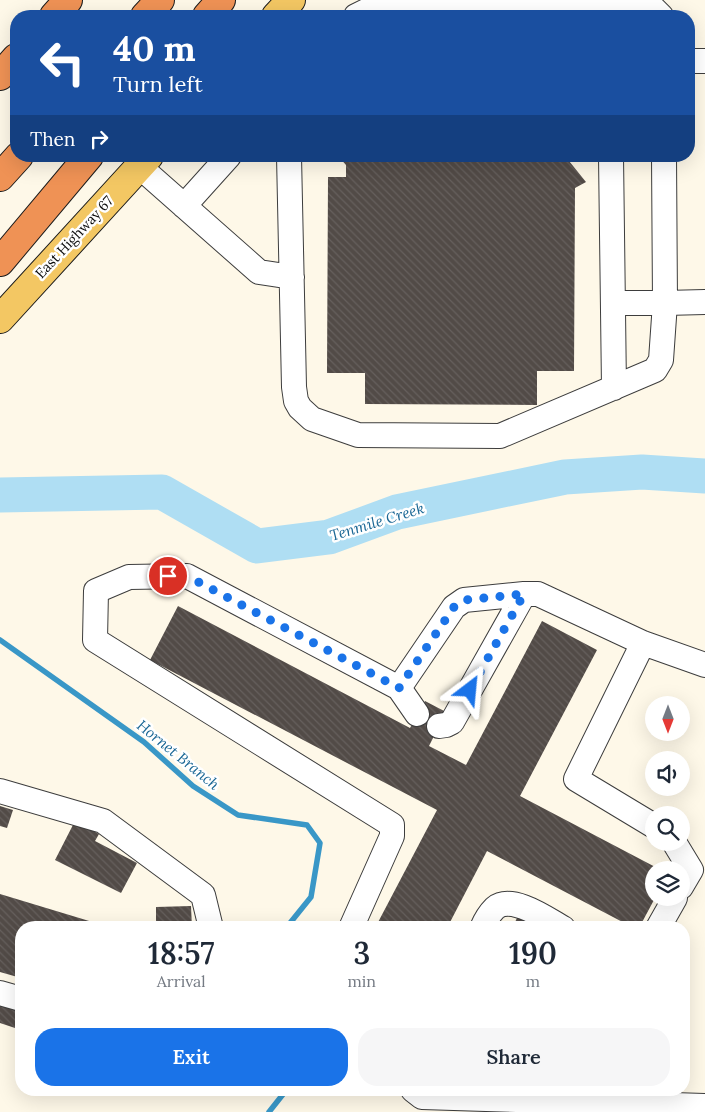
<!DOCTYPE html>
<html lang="en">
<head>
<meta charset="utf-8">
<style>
	:root { --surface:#fff; --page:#f6f6f7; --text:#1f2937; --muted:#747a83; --accent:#1a73e8 }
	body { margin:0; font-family:Lora,serif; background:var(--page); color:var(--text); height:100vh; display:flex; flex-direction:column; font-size:19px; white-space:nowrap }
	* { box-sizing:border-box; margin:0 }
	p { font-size:16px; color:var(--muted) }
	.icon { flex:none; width:28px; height:28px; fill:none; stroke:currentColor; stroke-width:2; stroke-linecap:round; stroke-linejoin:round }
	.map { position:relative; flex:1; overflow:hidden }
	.drawer { position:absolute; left:15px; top:921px; width:675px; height:175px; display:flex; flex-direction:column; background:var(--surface); border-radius:20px; box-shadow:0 5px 20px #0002 }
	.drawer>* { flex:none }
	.top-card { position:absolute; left:10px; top:10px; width:685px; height:152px; border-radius:20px; box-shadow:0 5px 20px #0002; background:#1a4fa0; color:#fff; overflow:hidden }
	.needle { width:32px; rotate:180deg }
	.tools { position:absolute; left:645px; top:696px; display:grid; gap:10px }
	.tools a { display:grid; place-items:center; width:45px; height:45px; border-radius:50%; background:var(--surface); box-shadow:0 5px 20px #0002; font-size:25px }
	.pin { position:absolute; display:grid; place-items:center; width:42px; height:42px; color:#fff; margin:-21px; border:2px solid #fff; border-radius:50%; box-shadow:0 1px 5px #0007 }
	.me { position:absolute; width:55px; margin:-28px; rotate:29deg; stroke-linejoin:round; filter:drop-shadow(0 0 4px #0008) }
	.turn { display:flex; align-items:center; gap:18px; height:105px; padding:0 20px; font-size:22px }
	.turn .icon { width:65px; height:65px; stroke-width:2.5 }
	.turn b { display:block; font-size:35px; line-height:42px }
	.then { display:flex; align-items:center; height:48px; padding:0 20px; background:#0003; gap:10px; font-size:19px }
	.eta { display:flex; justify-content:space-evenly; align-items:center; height:85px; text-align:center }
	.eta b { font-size:30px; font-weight:600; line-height:35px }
	.cta { display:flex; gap:10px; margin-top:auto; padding:10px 20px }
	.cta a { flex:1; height:58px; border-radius:20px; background:var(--accent); color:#fff; font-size:20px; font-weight:600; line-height:58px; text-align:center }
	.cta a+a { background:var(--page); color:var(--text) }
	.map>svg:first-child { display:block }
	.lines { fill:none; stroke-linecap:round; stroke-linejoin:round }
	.stream { stroke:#3997c7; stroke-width:5.5 }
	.river { stroke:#afdef3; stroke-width:35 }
	.building { fill:url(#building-back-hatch) }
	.minor-casing { stroke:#3d3d3d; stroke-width:26 }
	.major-casing { stroke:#1b1b1b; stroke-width:30 }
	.highway-casing { stroke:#1b1b1b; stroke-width:30 }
	.minor { stroke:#fff; stroke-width:24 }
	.major { stroke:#f3c763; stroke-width:28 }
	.highway { stroke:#ef9255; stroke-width:28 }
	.route { stroke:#1a73e8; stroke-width:9; stroke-dasharray:0 16.2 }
	.labels { text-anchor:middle; stroke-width:5; stroke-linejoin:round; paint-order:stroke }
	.street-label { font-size:14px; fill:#0a0a0a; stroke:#fff }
	.water-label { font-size:15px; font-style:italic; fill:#1a6795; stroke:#fff }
</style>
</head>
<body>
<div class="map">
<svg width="705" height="1112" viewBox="0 0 705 1112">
	<defs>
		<pattern id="building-back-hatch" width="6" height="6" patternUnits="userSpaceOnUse" patternTransform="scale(1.25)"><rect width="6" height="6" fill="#524b47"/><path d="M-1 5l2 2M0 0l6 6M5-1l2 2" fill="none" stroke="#66605d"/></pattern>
	</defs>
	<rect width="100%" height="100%" fill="#fef8e8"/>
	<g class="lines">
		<path class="stream" d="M0,640l144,102 49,44 45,29 69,10 13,18 -9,54 -25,31
			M269,1112l15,-19 1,-3"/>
		<path class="river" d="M0,495l162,-3 95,54 72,-9 68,-25 168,-35 77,-5 63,4"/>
	</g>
	<path class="building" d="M338,156h227l21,26 -11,6 -1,183h-37v34l-172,-1v-31h-38l1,-196h18v-12z
		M178,606l232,122 15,-27 21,11 -17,34 37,19 76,-144 55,29 -77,146 141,74h-7l1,28 -16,30h-5l-147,-77 -40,77h-72l62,-118 -287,-150z
		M0,806l13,4 -6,18 -7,-2z
		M75,821l24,13 -4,7 42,22 -16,30 -66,-33z
		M0,894l109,33v1h-88v50l-21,-6z
		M191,906l1,22h-36v-21z
		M518,916l21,12h-27z
		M0,1004l21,6v20l-21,-7z"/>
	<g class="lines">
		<g class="minor-casing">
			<path id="minor" d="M356,16l14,-7 283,-1 8,8
				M689,61h16
				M289,156l5,231 2,14 4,7 12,11 46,16 142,1 155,-66 6,-10 4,-57 40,-1
				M611,156l3,232
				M140,167l119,105 33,5
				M184,206l45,-50
				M613,303h52l-1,-147
				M643,643l-67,136 78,47
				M399,688l18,26
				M439,726l7,-1 6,-3 72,-128
				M0,791l103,30 100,74 8,33
				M674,842l17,28 -10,17
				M351,928l41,-92v-11l-297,-185 1,-49 33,-14 58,-1 212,112 55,-81 10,-7 60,-6h14l105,49 62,22
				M482,928c3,-7 7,-14 13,-20 17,-14 52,11 68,20
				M658,928l17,-30
				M0,993l21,6
				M413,1090l9,7 283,9"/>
		</g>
		<g class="major-casing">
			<path id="major" d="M276,16l15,-16
				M0,319l149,-163"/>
		</g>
		<g class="highway-casing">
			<path id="highway" d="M54,16l14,-16
				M145,16l15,-16
				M207,16l14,-16
				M0,76l16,-18
				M0,177l19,-21
				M0,262l89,-106"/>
		</g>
		<use href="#minor" class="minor"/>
		<use href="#major" class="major"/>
		<use href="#highway" class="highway"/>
	</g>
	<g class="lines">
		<path class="route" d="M168,576h19l212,112 55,-81 10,-7 60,-6 -54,96"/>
	</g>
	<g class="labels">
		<g class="street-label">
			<text transform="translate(74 237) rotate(-47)" y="5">East Highway 67</text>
		</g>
		<g class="water-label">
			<text transform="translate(377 522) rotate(-17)" y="5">Tenmile Creek</text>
			<text transform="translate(178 755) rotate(39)" y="5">Hornet Branch</text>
		</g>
	</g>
</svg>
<div class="tools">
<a><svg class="needle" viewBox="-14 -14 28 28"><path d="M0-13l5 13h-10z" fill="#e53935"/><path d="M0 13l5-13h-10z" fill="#747a83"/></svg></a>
<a><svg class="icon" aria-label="sound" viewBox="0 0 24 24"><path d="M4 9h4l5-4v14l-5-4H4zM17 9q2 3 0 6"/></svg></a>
<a><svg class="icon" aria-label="search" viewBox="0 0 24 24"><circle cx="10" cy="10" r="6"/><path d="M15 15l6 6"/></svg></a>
<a><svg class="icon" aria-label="layers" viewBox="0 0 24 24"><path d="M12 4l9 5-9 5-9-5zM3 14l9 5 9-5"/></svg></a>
</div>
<div class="pin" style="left:168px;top:576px;background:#d93025"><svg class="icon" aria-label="arrive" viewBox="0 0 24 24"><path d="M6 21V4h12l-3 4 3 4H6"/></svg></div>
<svg class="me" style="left:470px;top:690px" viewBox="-20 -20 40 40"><path d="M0-17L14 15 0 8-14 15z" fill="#1a73e8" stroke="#fff" stroke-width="4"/></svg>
<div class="top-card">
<div class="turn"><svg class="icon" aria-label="left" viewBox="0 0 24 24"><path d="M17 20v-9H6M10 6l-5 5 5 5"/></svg><div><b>40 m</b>Turn left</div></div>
<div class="then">Then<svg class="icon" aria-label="right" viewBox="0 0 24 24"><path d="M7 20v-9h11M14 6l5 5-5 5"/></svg></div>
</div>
<section class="drawer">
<div class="eta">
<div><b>18:57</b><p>Arrival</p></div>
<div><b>3</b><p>min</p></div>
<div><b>190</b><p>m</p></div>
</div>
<div class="cta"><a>Exit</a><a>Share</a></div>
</section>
</div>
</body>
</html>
